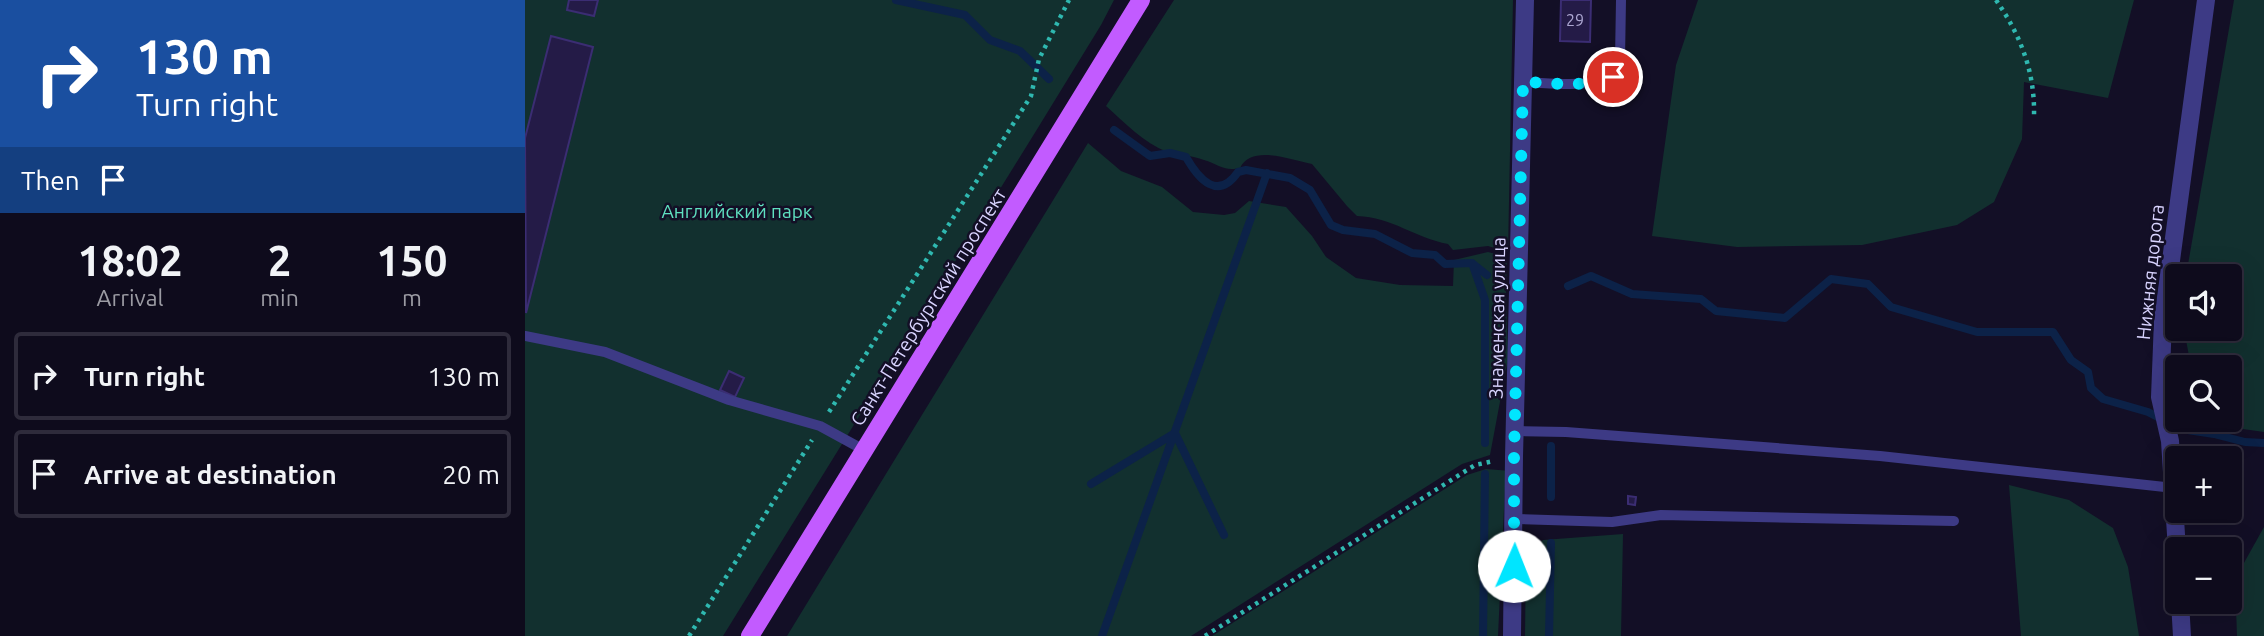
<!DOCTYPE html>
<html lang="en">
<head>
<meta charset="utf-8">
<style>
	:root { --surface:#0e0b1c; --page:#1c1929; --text:#f1f3f6; --muted:#9b9ba3; --line:#2e2b3b }
	body { margin:0; font-family:Ubuntu,sans-serif; background:var(--page); color:var(--text); height:100vh; display:flex; flex-direction:column; font-size:26px; white-space:nowrap }
	* { box-sizing:border-box; margin:0 }
	p { font-size:23px; color:var(--muted) }
	.icon { flex:none; width:38px; height:38px; fill:none; stroke:currentColor; stroke-width:2; stroke-linecap:round; stroke-linejoin:round }
	.map { position:relative; flex:1; overflow:hidden }
	.panel { display:flex; flex-direction:column; background:var(--surface); width:525px }
	.panel>* { flex:none }
	.banner { background:#1a4fa0; color:#fff; overflow:hidden }
	.fabs { position:absolute; left:1640px; top:264px; display:grid; gap:14px }
	.fabs a { display:grid; place-items:center; width:77px; height:77px; border-radius:7px; background:var(--surface); box-shadow:0 7px 28px #0002,0 0 0 2px var(--line); font-size:35px }
	.pin { position:absolute; display:grid; place-items:center; width:60px; height:60px; color:#fff; margin:-30px; border:4px solid #fff; border-radius:50%; box-shadow:0 2px 7px #0007 }
	.me { position:absolute; width:77px; margin:-38px; rotate:1deg; stroke-linejoin:round; filter:drop-shadow(0 0 5px #0008) }
	.turn { display:flex; align-items:center; gap:24px; height:147px; padding:0 21px; font-size:32px }
	.turn .icon { width:91px; height:91px; stroke-width:2.5 }
	.turn b { display:block; font-size:49px; line-height:60px }
	.then { display:flex; align-items:center; height:66px; padding:0 21px; background:#0003; gap:14px; font-size:26px }
	.eta { display:flex; justify-content:space-evenly; align-items:center; height:119px; text-align:center }
	.eta b { font-size:42px; font-weight:700; line-height:49px }
	ul { padding:0; list-style:none }
	li { display:flex; align-items:center; gap:21px; height:88px; margin:0 14px 10px; padding:0 7px; border:4px solid var(--line); border-radius:7px }
	li div { flex:1 }
	li b { display:block; font-size:26px }
	li em { font-style:normal }
	main { display:flex; flex:1; min-height:0 }
	.map>svg:first-child { display:block }
	.green { fill:#12302f }
	.lines { fill:none; stroke-linecap:round; stroke-linejoin:round }
	.stream { stroke:#0c2248; stroke-width:8 }
	.building { fill:#241b47; stroke:#3b2d73; stroke-width:2 }
	.path { stroke:#2fb8b0; stroke-width:4.5; stroke-dasharray:3.5 5; stroke-linecap:butt }
	.service { stroke:#3d3a85; stroke-width:10 }
	.minor { stroke:#3d3a85; stroke-width:18 }
	.primary { stroke:#c25bff; stroke-width:18 }
	.route { stroke:#00e5ff; stroke-width:12; stroke-dasharray:0 21.6 }
	.labels { text-anchor:middle; stroke-width:5; stroke-linejoin:round; paint-order:stroke }
	.number-label { font-size:16px; fill:#aca6d1 }
	.park-label { font-size:19px; fill:#5fe0c0; stroke:#130f26 }
	.street-label { font-size:19px; fill:#d9d4ff; stroke:#130f26 }
</style>
</head>
<body>
<main>
<section class="panel">
<div class="banner">
<div class="turn"><svg class="icon" aria-label="right" viewBox="0 0 24 24"><path d="M7 20v-9h11M14 6l5 5-5 5"/></svg><div><b>130 m</b>Turn right</div></div>
<div class="then">Then<svg class="icon" aria-label="arrive" viewBox="0 0 24 24"><path d="M6 21V4h12l-3 4 3 4H6"/></svg></div>
</div>
<div class="eta">
<div><b>18:02</b><p>Arrival</p></div>
<div><b>2</b><p>min</p></div>
<div><b>150</b><p>m</p></div>
</div>
<ul>
<li><svg class="icon" aria-label="right" viewBox="0 0 24 24"><path d="M7 20v-9h11M14 6l5 5-5 5"/></svg><div><b>Turn right</b></div><em>130 m</em></li>
<li><svg class="icon" aria-label="arrive" viewBox="0 0 24 24"><path d="M6 21V4h12l-3 4 3 4H6"/></svg><div><b>Arrive at destination</b></div><em>20 m</em></li>
</ul>
</section>
<div class="map">
<svg width="1739" height="636" viewBox="0 0 1739 636">
	<rect width="100%" height="100%" fill="#130f26"/>
	<path class="green" d="M0,0h589l-13,25 -65,106 -313,505h-198z
		M649,0h339l-5,252 -20,-6 -35,4 -5,-6c-33,-6 -56,-27 -91,-28l-10,-10 -35,-42c-22,-4 -60,-20 -72,4 -16,4 -22,-4 -36,-8 -12,-5 -25,-4 -37,-8 -23,-9 -43,-30 -61,-46z
		M1173,0h436l-26,98 -84,-16 -2,57 -28,63 -37,23 -95,20 -125,2 -85,-11 24,-171z
		M1709,0h30v432l-63,-9v-3h28v-52l-38,-1 -7,-38h45v-53h-43z
		M563,143l33,28 41,16 31,25 31,3 11,-2 14,-12 37,6 26,29 14,21 30,21 44,7 53,1 1,-26 34,-8 19,5 -1,34 2,68 -18,96 -28,9 -271,172h-404z
		M961,469l25,2 -6,16 -7,149h-286l255,-161z
		M1484,485l60,15 44,28 15,39 11,69h-118z
		M1739,527v109h-27l-2,-57z
		M1098,534l-2,102h-96l1,-81 17,-15z"/>
	<g class="lines">
		<path class="stream" d="M371,0l69,15 25,25 30,11 29,28
			M589,130l36,26 20,-3 16,4c13,23 32,44 52,15l8,-2 44,8 20,12 21,35 12,5 32,4 37,19 23,2 10,9 27,-1 15,12
			M947,263l13,37v143
			M1043,286l23,-10 41,18 69,5 15,12 69,7 46,-39 37,5 23,23 86,25h76l18,28 17,12 3,16 12,11 45,13 33,17 33,5 31,8 19,1
			M566,484l84,-51 49,102
			M1026,497v-51
			M577,636l165,-463
			M958,636l2,-162
			M1024,636l2,-93"/>
	</g>
	<path class="building" d="M44,0h29l-4,16 -27,-6z
		M1036,0h30l-1,42 -30,-1z
		M26,36l42,11 -67,266 -1,-175z
		M204,371l15,7 -9,19 -15,-7z
		M1103,496l8,1 -1,8 -7,-1z"/>
	<g class="lines">
		<path class="path" d="M1471,0c25,36 39,72 38,116
			M304,412l202,-316 8,-37 30,-59
			M164,636l123,-196
			M680,636l270,-171 19,-4"/>
		<path class="service" d="M998,82c30,1 62,6 90,-5l7,-18 1,-59
			M0,336l80,16 124,48 91,26 44,24
			M991,431l50,1 314,24 294,32
			M990,519l97,3 49,-7 293,6"/>
		<path class="minor" d="M1652,550l-7,-109 -10,-44 3,-77 43,-320
			M1655,602l2,34
			M987,636l2,-179 11,-457"/>
		<path class="primary" d="M225,636l391,-636"/>
	</g>
	<g class="lines">
		<path class="route" d="M989,566v-109l9,-375c30,1 61,6 90,-5"/>
	</g>
	<g class="labels">
		<g class="number-label">
			<text x="1050" y="26">29</text>
		</g>
		<g class="park-label">
			<text x="212" y="218">Английский парк</text>
		</g>
		<g class="street-label">
			<text transform="translate(1625 272) rotate(-84)" y="7">Нижняя дорога</text>
			<text transform="translate(403 307) rotate(-58)" y="7">Санкт-Петербургский проспект</text>
			<text transform="translate(972 318) rotate(-89)" y="7">Знаменская улица</text>
		</g>
	</g>
</svg>
<div class="fabs">
<a><svg class="icon" aria-label="sound" viewBox="0 0 24 24"><path d="M4 9h4l5-4v14l-5-4H4zM17 9q2 3 0 6"/></svg></a>
<a><svg class="icon" aria-label="search" viewBox="0 0 24 24"><circle cx="10" cy="10" r="6"/><path d="M15 15l6 6"/></svg></a>
<a>+</a>
<a>−</a>
</div>
<div class="pin" style="left:1088px;top:77px;background:#d93025"><svg class="icon" aria-label="arrive" viewBox="0 0 24 24"><path d="M6 21V4h12l-3 4 3 4H6"/></svg></div>
<svg class="me" style="left:989px;top:566px" viewBox="-20 -20 40 40"><circle r="19" fill="#fff"/><path d="M0-13L10 11 0 6-10 11z" fill="#00e5ff"/></svg>
</div>
</main>
</body>
</html>
